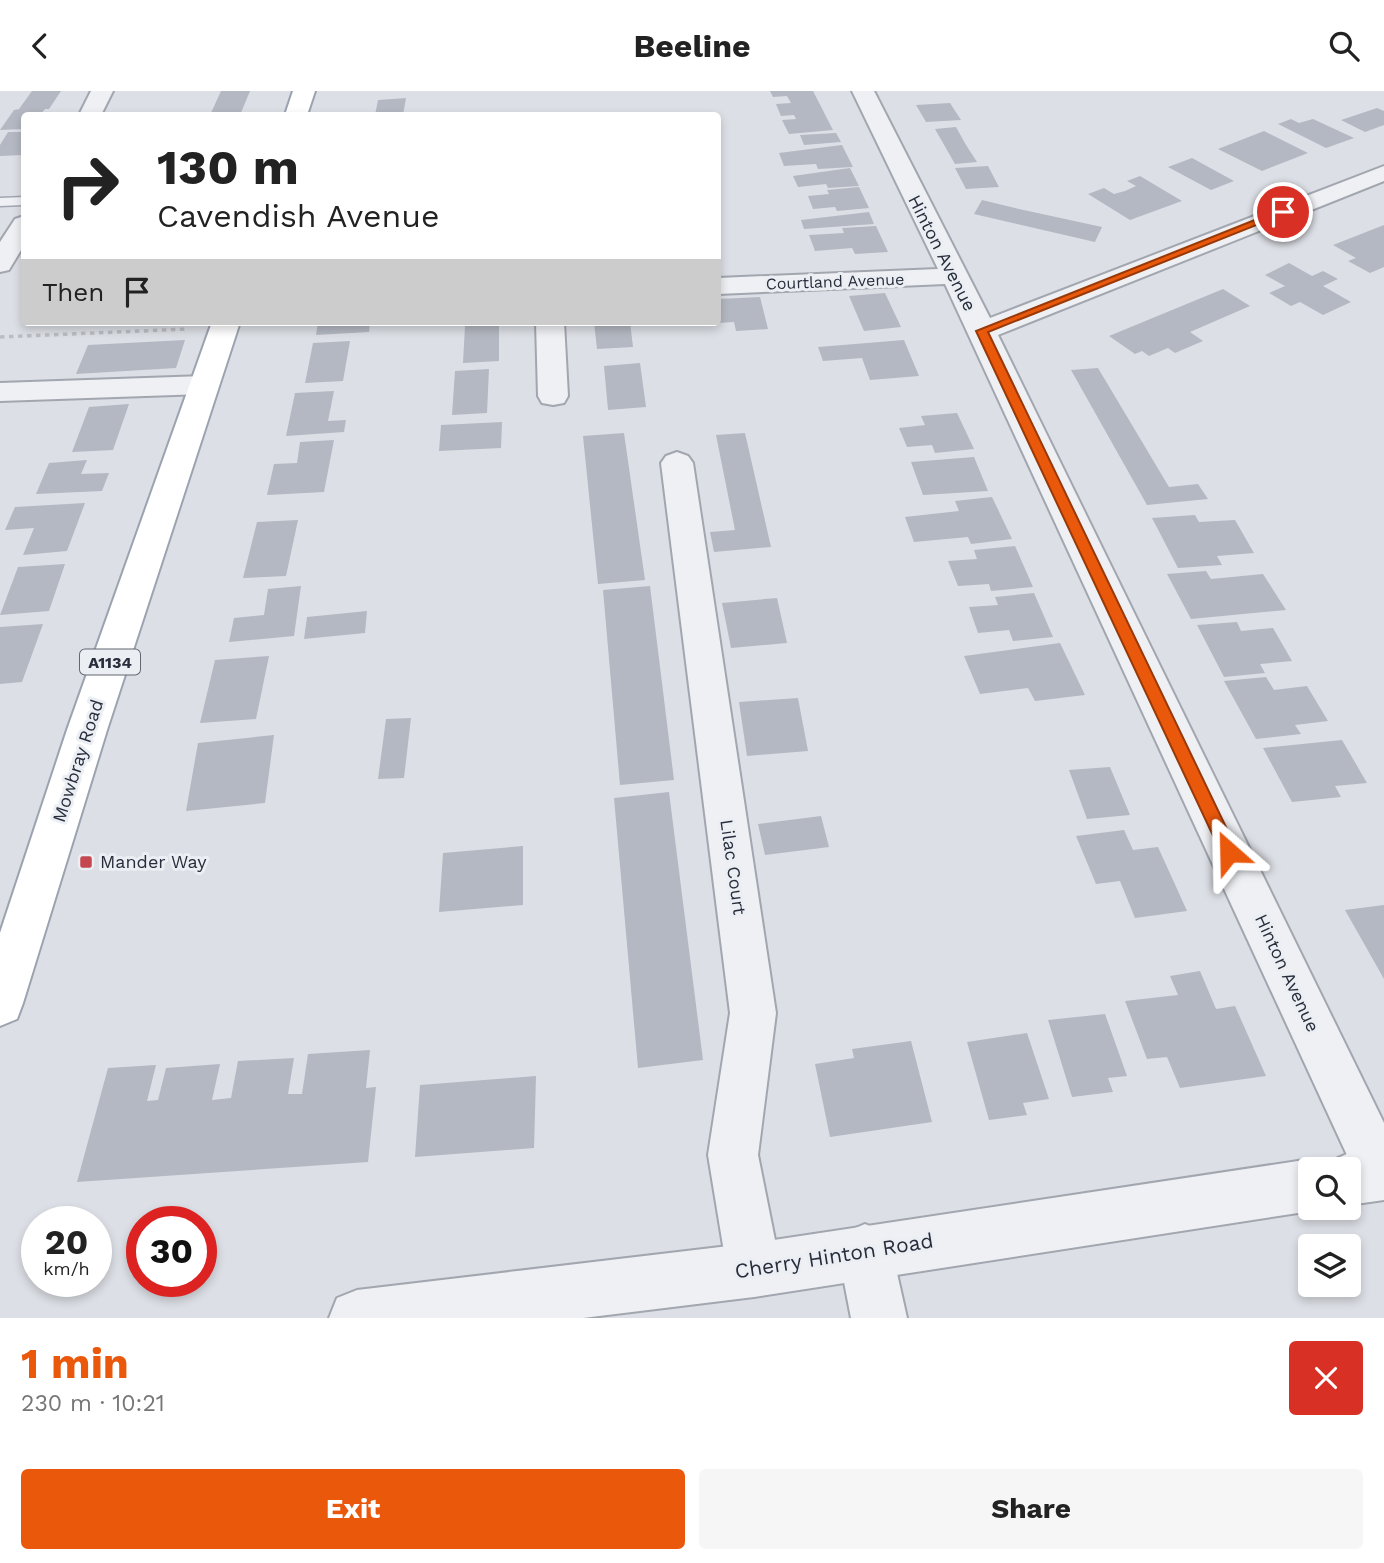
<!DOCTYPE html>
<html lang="en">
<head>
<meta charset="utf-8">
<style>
	:root { --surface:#fff; --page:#f6f6f6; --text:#222; --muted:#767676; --accent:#ea580c }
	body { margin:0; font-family:"Work Sans",sans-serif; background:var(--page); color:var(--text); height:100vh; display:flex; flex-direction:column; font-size:26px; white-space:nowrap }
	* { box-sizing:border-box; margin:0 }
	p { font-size:23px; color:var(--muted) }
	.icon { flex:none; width:38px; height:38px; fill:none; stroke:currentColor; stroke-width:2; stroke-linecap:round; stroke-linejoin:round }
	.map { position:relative; height:1227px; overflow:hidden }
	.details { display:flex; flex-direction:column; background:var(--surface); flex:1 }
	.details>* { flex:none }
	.guide { position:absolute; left:21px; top:21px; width:700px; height:214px; border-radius:7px; box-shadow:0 4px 10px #0003; background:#fff; color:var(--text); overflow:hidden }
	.controls { position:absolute; left:1298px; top:1066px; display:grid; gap:14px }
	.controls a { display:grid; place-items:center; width:63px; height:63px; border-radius:7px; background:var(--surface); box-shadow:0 4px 10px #0003; font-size:35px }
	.speed { position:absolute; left:21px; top:1115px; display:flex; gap:14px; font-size:35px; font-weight:700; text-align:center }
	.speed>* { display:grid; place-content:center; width:91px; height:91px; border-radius:50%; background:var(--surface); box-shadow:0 4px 10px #0003; line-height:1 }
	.speed small { font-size:18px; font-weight:400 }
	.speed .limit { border:10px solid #d22; background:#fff; color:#111 }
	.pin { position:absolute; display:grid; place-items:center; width:60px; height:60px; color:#fff; margin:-30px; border:4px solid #fff; border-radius:50%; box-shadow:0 2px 7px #0007 }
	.me { position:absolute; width:77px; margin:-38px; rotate:335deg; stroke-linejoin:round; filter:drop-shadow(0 0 5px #0008) }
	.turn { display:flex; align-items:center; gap:24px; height:147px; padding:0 21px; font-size:32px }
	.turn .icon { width:91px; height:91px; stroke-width:2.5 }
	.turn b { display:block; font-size:49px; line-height:60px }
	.then { display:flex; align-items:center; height:66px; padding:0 21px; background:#0003; gap:14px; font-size:26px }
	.round { display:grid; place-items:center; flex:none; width:74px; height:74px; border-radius:7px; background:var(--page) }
	.headline { display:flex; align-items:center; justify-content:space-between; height:119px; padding:0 21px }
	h1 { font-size:42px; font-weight:700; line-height:52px; color:var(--accent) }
	.action { display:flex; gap:14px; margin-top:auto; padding:14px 21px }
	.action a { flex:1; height:80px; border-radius:7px; background:var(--accent); color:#fff; font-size:28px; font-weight:700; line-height:80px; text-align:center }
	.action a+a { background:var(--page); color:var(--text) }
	header { display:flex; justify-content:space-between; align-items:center; height:91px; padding:0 21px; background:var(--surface); font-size:32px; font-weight:700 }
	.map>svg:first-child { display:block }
	.building { fill:#b4b8c2 }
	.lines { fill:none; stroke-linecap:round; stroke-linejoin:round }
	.service-casing { stroke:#a2a6af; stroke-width:3 }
	.minor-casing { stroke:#a2a6af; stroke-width:4 }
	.tertiary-casing { stroke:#a2a6af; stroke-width:4 }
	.primary-casing { stroke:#9ca3b0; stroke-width:4 }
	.path { stroke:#bbbdc4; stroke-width:3.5; stroke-dasharray:4.5 4.5; stroke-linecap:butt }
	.service { fill:#eff0f4; fill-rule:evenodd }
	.minor { fill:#eff0f4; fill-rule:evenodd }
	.tertiary { fill:#eff0f4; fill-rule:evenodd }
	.primary { fill:#fff; fill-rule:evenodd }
	.route { fill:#ea580c; stroke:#983908; stroke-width:2 }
	.poi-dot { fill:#c54750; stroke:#ebeef3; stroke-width:2.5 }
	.labels { text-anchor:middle; stroke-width:6; stroke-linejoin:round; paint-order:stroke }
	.far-street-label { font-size:16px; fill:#272d3b; stroke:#ebeef3 }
	.shield { fill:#ebeef3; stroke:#626772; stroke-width:2 }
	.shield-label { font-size:16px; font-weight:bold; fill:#272d3b }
	.street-label { font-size:18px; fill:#272d3b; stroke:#ebeef3 }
	.poi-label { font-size:18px; fill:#272d3b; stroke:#ebeef3; text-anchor:start }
	.near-street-label { font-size:21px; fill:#272d3b; stroke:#ebeef3 }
</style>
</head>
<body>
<header><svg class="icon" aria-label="back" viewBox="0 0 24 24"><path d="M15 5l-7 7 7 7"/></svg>Beeline<svg class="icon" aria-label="search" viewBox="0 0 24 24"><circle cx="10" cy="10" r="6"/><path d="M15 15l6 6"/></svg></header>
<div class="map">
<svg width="1384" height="1227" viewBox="0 0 1384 1227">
	<rect width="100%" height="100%" fill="#dcdfe5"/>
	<path class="building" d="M32,0h29l-12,18h-4l-5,6h-16v14l-24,1 14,-20 5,-1z
		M221,0h29l-10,24h-30z
		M770,0h43l20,39 -44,4 -7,-14 14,-1 -2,-4 -13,1 -5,-12 15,-1 -4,-7 -14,1z
		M406,7l-3,17h-28l3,-15z
		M950,12l11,17 -35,2 -10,-17z
		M1377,17l7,3v14l-19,7 -24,-12z
		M1291,28l8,4 14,-4 41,19 -28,10 -48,-24z
		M956,36l10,18 11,17 -22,2 -20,-35z
		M1264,40l44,22 -46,18 -44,-22z
		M8,41h16l-1,23 -23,1v-11z
		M836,42l5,9 -37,3 -4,-10z
		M842,54l11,22 -35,2 -2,-5 -32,2 -5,-13z
		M1192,67l42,23 -23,9 -43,-23z
		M988,75l11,21 -33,2 -11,-21z
		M850,77l9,18 -31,2 -2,-4 -28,3 -5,-11z
		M1140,85l42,25 -52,19 -42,-26 16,-6 10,6 11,-3 11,-5 -9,-5z
		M859,96l10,21 -32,3 -2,-4 -22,2 -5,-13 21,-2 -2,-4z
		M982,109l37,9 83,18 -7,15 -121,-28z
		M869,121l5,12 -70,5 -3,-9z
		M1384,134v42l-14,6 -22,-12 8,-3 -23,-13z
		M876,135l12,26 -33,2 -3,-6 -37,3 -6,-16 35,-2 -2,-5z
		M1289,172l23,13 11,-5 15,8 -15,7 28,16 -28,13 -23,-13 -9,4 -22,-13 16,-7 -20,-11z
		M1223,198l27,17 -60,26 13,9 -28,12 -7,-5 -19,8 -7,-5 -7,3 -26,-18z
		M885,202l16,34 -37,4 -15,-35z
		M760,206l8,32 -32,2 -2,-9 -16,1v-24z
		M124,231h39l-1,3 -40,1z
		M318,231h52l-1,10 -53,3z
		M594,231h36l3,25 -36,2z
		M499,233v37l-36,2 2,-37z
		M185,249l-9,28 -100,6 12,-29z
		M904,249l15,36 -49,4 -8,-22 -39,3 -5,-14z
		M350,250l-7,40 -38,2 8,-40z
		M640,272l6,44 -38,3 -4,-44z
		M1098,277l71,119 29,-3 10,15 -61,6 -76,-135z
		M489,278l-2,44 -35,2 3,-44z
		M334,300l-6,30 18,-1 -2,12 -58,4 9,-43z
		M129,313l-16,46 -41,2 17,-45z
		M957,322l17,36 -39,4 -3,-8 -25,2 -8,-19 26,-3 -4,-9z
		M502,331l-1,26 -62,3 2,-26z
		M624,342l21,147 -47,4 -15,-148z
		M745,342l26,114 -57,5 -4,-20 25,-2 -19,-95z
		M334,349l-10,52 -57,3 7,-31 23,-1 3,-21z
		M974,366l14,34 -65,4 -12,-33z
		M87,369l-6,14 28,-1 -7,18 -66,3 13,-31z
		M992,406l20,42 -41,5 -3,-7 -54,5 -9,-25 54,-6 -4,-10z
		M85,412l-18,48 -44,4 11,-27 -29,2 10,-23z
		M1195,424l4,7 36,-2 19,33 -37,3 5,9 -44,3 -26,-50z
		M298,429l-12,56 -43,2 14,-56z
		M1015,455l18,41 -42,4 -2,-7 -31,2 -10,-25 29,-2 -3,-9z
		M65,473l-16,47 -49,4 18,-48z
		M1206,480l5,8 52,-5 23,36 -95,9 -24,-45z
		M301,495l-7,50 -65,6 5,-24 30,-3 4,-26z
		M650,495l24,194 -54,5 -17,-195z
		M1034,502l19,44 -40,4 -4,-11 -31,3 -9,-26 29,-2 -3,-8z
		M777,507l10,45 -56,5 -9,-45z
		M367,520l-2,22 -61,6 3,-22z
		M1237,531l4,9 32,-3 19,33 -32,3 5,9 -41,4 -27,-52z
		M43,533l-21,58 -22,2v-57z
		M1060,552l25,52 -50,6 -7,-13 -48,6 -16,-38z
		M269,565l-13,63 -56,4 15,-63z
		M1266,586l8,13 33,-4 21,35 -33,4 6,9 -45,5 -32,-58z
		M798,607l10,53 -61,5 -8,-54z
		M411,627l-7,60 -26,1 8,-60z
		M274,644l-9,68 -79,8 12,-68z
		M1342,649l25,43 -32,3 6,11 -49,5 -29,-54z
		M1110,676l20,48 -43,4 -18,-49z
		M669,701l34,268 -65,8 -24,-270z
		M821,725l8,31 -64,8 -7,-31z
		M1124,739l9,20 25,-3 29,64 -52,7 -15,-37 -24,3 -20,-48z
		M523,755v59l-84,7 4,-59z
		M1384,814v74l-39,-69z
		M1200,880l16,38 19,-3 31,70 -86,12 -13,-31 -20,2 -22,-58 53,-6 -8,-19z
		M1105,923l22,62 -19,2 5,14 -41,5 -24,-77z
		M1027,942l22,66 -26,4 4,12 -38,5 -22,-78z
		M911,950l21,81 -102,15 -15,-73 39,-6 -2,-9z
		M370,959l-4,38 10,-1 -8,75 -291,20 31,-114 48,-3 -9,36 11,-1 8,-32 54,-4 -8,36 19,-2 7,-37 56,-3 -6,36h14l6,-40z
		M536,985l-2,72 -119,9 5,-72z"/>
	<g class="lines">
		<g class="service-casing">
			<path id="service" d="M24,106v8l-24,1v-8z"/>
		</g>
		<g class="minor-casing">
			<path id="minor" d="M91,0h22l-12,24h-22z
				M852,0h22l116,227 394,-152v15l-386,154 386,788v76l-20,-7 -419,-908 -227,10v-16l220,-9z
				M24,125v29l-15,25 -9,2v-30l15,-23z
				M536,231h28l4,74 -4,7 -11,2 -11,-2 -4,-7z
				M204,285l11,3 4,6 -4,6 -11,3 -204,7v-18z
				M677,361l11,4 5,7 83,550 -18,142 23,115 -8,19 -19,8 -19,-8 -8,-19 -19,-115 22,-142 -69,-550 5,-7z
				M865,1133l19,8 8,19 15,67h-56l-13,-67 8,-19z"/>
		</g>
		<g class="tertiary-casing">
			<path id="tertiary" d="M1384,1057v52l-35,5v-36h-38v38h8l-8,4 -557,86 -171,21h-254l8,-20 20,-8 397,-47 557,-84 17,7 3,-5 18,-8z"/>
		</g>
		<g class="primary-casing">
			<path id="primary" d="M293,0h22l-8,24h-22z
				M212,231h28l-133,408 -84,273 -6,16 -17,7v-93l67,-203z"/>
		</g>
		<path class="path" d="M0,246l188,-8"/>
		<use href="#service" class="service"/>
		<use href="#minor" class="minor"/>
		<use href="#tertiary" class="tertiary"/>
		<use href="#primary" class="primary"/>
	</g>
	<path class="route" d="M1280,119l9,2 -301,120 250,520 -3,5 -6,2 -6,-2 -247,-526z"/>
	<rect class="poi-dot" x="79" y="764" width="14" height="14" rx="3.5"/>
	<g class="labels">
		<g class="far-street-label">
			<text transform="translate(835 190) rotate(-2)" y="6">Courtland Avenue</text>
		</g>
		<rect class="shield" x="80" y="558.5" width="60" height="25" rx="5"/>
		<g class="shield-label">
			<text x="110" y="577">A1134</text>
		</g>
		<g class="street-label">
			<text transform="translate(942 162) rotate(63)" y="6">Hinton Avenue</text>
			<text transform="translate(78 670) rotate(-72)" y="6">Mowbray Road</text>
			<text transform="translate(733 776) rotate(82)" y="6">Lilac Court</text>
			<text transform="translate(1287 882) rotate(65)" y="6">Hinton Avenue</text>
		</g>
		<g class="poi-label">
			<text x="100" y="777">Mander Way</text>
		</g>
		<g class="near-street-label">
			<text transform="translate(834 1165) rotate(-9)" y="7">Cherry Hinton Road</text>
		</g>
	</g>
</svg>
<div class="controls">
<a><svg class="icon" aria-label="search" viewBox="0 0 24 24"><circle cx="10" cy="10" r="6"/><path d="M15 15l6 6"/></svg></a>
<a><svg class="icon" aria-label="layers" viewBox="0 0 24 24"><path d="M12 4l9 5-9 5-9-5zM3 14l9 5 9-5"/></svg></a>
</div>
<div class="speed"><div>20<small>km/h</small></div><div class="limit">30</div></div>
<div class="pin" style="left:1283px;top:121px;background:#d93025"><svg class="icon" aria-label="arrive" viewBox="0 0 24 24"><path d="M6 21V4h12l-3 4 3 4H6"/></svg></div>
<svg class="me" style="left:1229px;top:761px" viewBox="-20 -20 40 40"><path d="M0-17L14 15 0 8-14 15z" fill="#ea580c" stroke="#fff" stroke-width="4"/></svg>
<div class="guide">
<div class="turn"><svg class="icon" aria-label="right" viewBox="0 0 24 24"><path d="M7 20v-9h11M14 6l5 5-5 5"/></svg><div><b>130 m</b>Cavendish Avenue</div></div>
<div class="then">Then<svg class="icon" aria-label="arrive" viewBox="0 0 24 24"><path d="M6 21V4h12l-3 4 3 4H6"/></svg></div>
</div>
</div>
<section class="details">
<div class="headline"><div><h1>1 min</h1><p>230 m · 10:21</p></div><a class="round" style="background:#d93025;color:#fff"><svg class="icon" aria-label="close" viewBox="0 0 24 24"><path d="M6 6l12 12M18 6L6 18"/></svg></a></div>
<div class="action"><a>Exit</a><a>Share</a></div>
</section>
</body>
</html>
